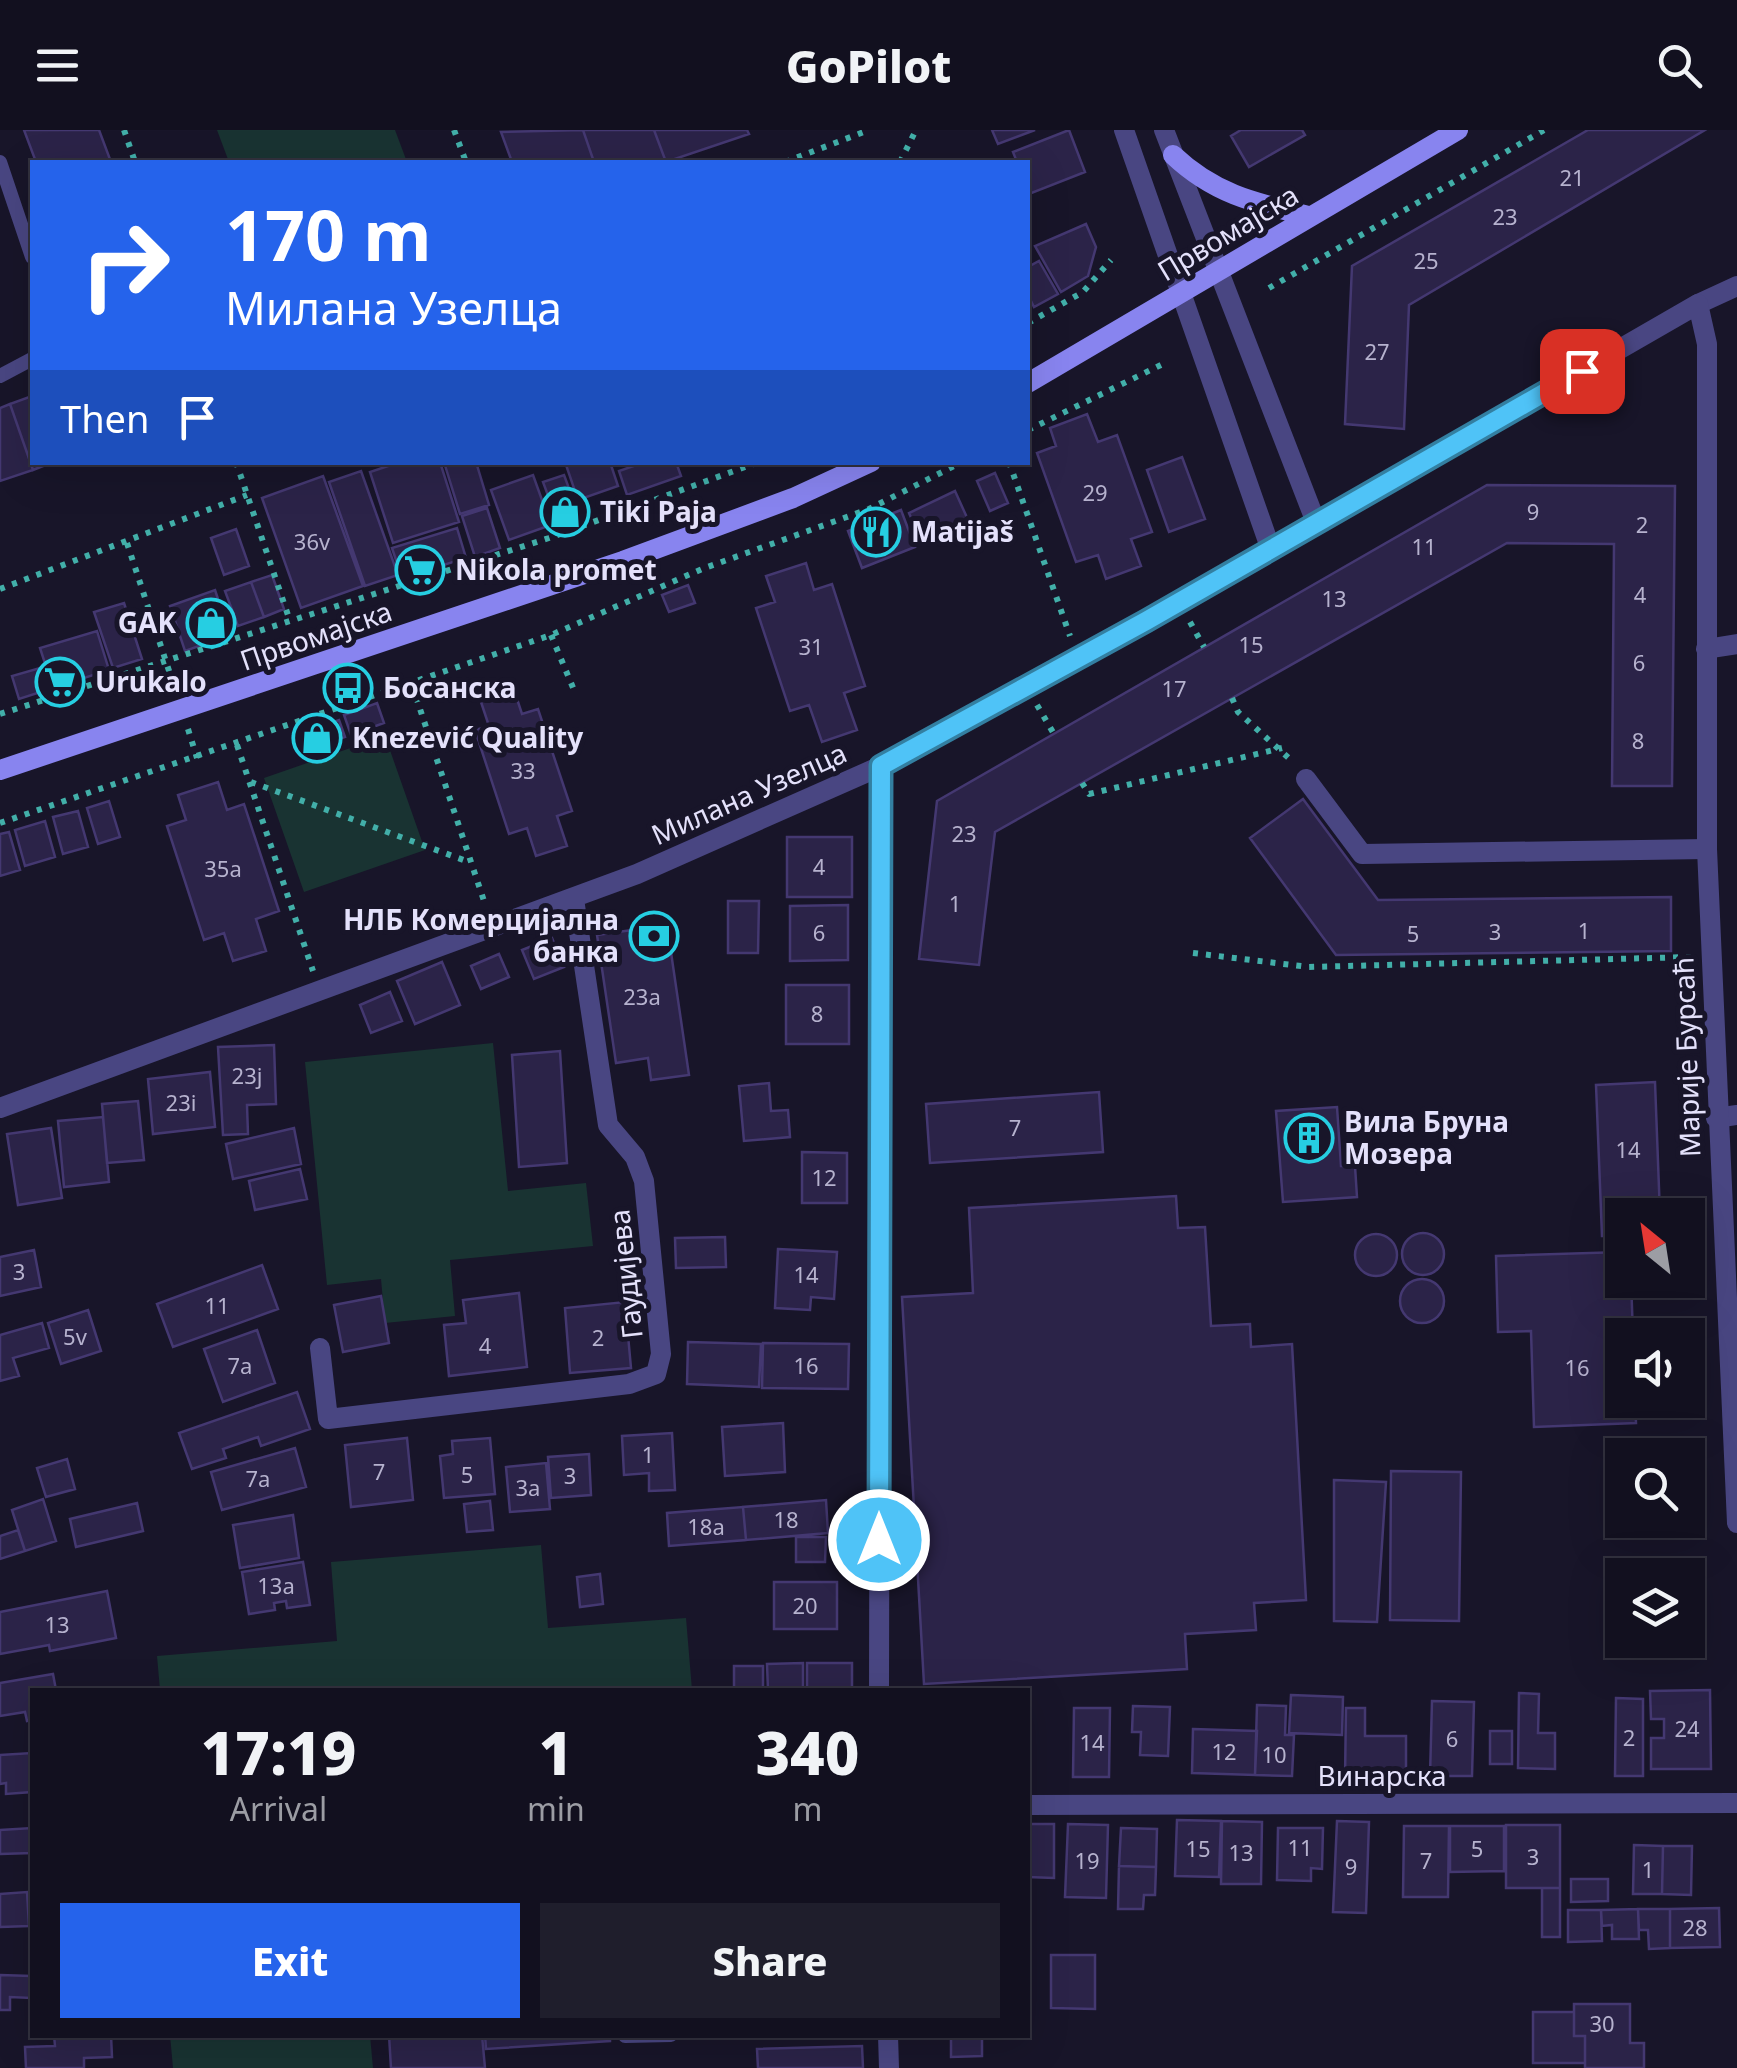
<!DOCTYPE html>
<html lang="en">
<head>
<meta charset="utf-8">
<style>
	:root { --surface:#12101f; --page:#1f1e2c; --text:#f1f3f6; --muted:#9c9da4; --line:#31303d; --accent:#2563eb }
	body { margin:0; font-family:"Noto Sans",sans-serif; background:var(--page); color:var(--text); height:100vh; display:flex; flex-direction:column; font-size:38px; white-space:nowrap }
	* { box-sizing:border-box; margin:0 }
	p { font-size:32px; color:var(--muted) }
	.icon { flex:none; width:55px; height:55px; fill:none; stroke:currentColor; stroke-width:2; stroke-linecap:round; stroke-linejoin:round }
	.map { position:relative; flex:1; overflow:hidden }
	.side { position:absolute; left:30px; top:1558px; width:1000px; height:350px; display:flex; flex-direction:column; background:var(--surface); border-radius:0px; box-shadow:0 10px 40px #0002,0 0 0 2px var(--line) }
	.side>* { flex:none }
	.top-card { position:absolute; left:30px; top:30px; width:1000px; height:305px; border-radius:0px; box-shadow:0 10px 40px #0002,0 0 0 2px var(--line); background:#2563eb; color:#fff; overflow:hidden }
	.needle { width:65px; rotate:330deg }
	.buttons { position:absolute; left:1605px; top:1068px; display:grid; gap:20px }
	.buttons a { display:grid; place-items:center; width:100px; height:100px; border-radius:0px; background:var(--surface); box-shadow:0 10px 40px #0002,0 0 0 2px var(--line); font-size:50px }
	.pin { position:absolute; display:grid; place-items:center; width:85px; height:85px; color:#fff; margin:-42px; border-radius:20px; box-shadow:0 5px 15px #0006 }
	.me { position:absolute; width:110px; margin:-55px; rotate:0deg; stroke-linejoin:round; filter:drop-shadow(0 0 8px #0008) }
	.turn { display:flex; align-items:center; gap:35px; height:210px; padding:0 30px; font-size:45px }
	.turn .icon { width:130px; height:130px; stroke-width:2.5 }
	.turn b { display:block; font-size:70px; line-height:85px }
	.then { display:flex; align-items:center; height:95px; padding:0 30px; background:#0003; gap:20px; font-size:38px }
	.eta { display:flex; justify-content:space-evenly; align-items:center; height:170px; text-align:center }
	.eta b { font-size:60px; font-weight:800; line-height:70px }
	.button { display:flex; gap:20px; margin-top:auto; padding:20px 30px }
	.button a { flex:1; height:115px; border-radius:0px; background:var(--accent); color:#fff; font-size:40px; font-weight:800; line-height:115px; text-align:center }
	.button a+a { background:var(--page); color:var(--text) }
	header { display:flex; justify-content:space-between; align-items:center; height:130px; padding:0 30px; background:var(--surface); font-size:45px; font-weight:800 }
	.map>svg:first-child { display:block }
	.green { fill:#193332 }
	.building { fill:#2b2348; stroke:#443871; stroke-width:2.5 }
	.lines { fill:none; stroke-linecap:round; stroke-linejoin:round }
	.path { stroke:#42afa9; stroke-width:6; stroke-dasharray:5 8; stroke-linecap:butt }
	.service { stroke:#494682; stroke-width:14 }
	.minor { stroke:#494682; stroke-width:20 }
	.tertiary { stroke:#494682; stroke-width:20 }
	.secondary { stroke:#8884ef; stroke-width:20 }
	.route-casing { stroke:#337fa1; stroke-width:25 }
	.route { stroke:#4fc3f7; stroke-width:18 }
	.labels { text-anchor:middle; stroke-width:10; stroke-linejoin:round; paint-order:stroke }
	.number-label { font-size:22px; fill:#b6b2ce }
	.street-label { font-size:28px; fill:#e4e1fb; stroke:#181529 }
	.poi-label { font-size:28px; font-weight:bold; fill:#e4e1fb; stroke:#181529; text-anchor:start }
</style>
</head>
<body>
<header><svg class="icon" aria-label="menu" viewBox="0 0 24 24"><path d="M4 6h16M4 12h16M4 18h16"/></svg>GoPilot<svg class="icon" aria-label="search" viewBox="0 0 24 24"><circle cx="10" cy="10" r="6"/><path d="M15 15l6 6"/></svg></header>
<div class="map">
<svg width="1737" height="1938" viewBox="0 0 1737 1938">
	<rect width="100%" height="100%" fill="#181529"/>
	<path class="green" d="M217,0h178l12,32h-178z
		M385,606l40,114 -121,42 -40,-114z
		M493,913l15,148 78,-8 7,63 -143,14 5,56 -70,7 -4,-44 -54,6 -22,-223z
		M541,1415l7,83 138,-10 6,72h-532l-3,-34 180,-15 -6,-79z
		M170,1905h200l3,33h-200z"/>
	<path class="building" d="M24,0h75l12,32h-75z
		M583,0l11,32h-82l-11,-30z
		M583,0h71l12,32h-72z
		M654,0h93l2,4 -83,28z
		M992,0h43l-37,14z
		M1069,0l16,42 -56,22 -1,-32h-11l-4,-10z
		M1241,0h61l3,5 -56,32 -18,-31z
		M1588,0h117l-296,175 -5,124 -59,-5 7,-158z
		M1086,94l10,23 -8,29 -27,16 -26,-46z
		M1039,131l19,33 -24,13 -6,-12v-28z
		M32,266v66h21l-20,8 -23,-66z
		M10,274l23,66 -33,11v-73z
		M1087,284l11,28 19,-7 35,97 -21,7 10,27 -35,13 -8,-24 -22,7 -39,-109 19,-7 -6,-18z
		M1182,327l23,62 -36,13 -22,-62z
		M400,332h40l19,60 -66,21 -23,-71z
		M444,332h32l13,43 -29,9z
		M565,332h45l8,24 -40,14z
		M645,332h31l5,14 -54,19 -8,-24z
		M361,341l37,104 -33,11 -36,-104z
		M995,343l13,30 -18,8 -13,-30z
		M533,345l18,50 -42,15 -18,-50z
		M564,345l13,35 -21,7 -13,-35z
		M323,346l40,110 -62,22 -39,-110z
		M1487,355l188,1 -3,300h-60l2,-242 -107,-1 -512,289 -16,133 -60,-6 18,-158z
		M955,361l14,31 -46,22 -14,-31z
		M487,378l13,40 -25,9 -13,-41z
		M901,380l14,37 -53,21 -14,-37z
		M457,398l9,30 -64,20 -10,-30z
		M236,399l13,37 -25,9 -13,-37z
		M806,433l8,27 18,-6 33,102 -21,7 13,37 -35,12 -13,-37 -19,6 -34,-103 19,-6 -9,-26z
		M272,445l12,34 -20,8 -13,-35z
		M251,452l13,35 -26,9 -13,-35z
		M688,455l7,18 -26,9 -7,-17z
		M215,460l12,36 -25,8 3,10 -20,7 -15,-45z
		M124,473l18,56 -29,9 -19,-56z
		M97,501l12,39 -56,18 -13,-40z
		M40,538l7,22 -28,9 -7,-23z
		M513,557l9,27 16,-5 34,102 -15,5 10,30 -31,10 -9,-28 -18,6 -34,-104 14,-4 -9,-27z
		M377,573l7,20 -33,12 -7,-20z
		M339,590l6,17 -47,16 -5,-17z
		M218,652l9,28 17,-6 35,107 -23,8 10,32 -33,10 -9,-28 -20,7 -37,-114 19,-6 -8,-25z
		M1303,669l75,101 293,-3v54l-335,4 -86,-117z
		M109,671l11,36 -22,7 -11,-36z
		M78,681l10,36 -25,7 -10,-37z
		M45,691l10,36 -30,9 -10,-36z
		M9,702l11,38 -20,6v-42z
		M787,707h65v60h-65z
		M728,771h31l-1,52h-30z
		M848,775v55l-58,1v-55z
		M667,795l22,150 -38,5 -3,-22 -32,5 -19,-128z
		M552,808l12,29 -30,12 -12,-29z
		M499,824l10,23 -28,12 -10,-23z
		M442,832l18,43 -45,19 -18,-43z
		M786,855h63v59h-63z
		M390,862l12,29 -31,12 -11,-28z
		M274,915l2,59 -29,1 1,29 -25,1 -5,-88z
		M560,921l7,112 -48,4 -7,-112z
		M210,942l5,55 -62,7 -5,-55z
		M1655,952l5,133h-38v21h-20l-6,-151z
		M769,953l2,28 17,-1 2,27 -46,4 -5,-55z
		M1099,962l4,60 -173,11 -4,-59z
		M138,971l6,59 -37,3 -5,-59z
		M1337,977l4,59h14l2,31 -74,5 -7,-91z
		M103,987l6,65 -45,5 -6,-66z
		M51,998l11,70 -44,7 -11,-71z
		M294,998l7,36 -68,15 -7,-35z
		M802,1022l45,1v50h-45z
		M300,1039l7,30 -52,11 -6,-29z
		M1176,1066l2,32 27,-1 6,99 39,-2 1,23 41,-3 14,256 -52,3 2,27 -71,4 2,35 -263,15 -22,-387 71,-4 -4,-85z
		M1402 1124a21 21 0 1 1 42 0a21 21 0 1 1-42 0Z
		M1355 1125a21 21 0 1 1 42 0a21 21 0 1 1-42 0Z
		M725,1107l1,30 -50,1 -1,-30z
		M778,1119l59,3 -3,47 -23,-2 -1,13 -35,-2z
		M34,1120l7,37 -41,9v-39z
		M1622,1122v28h9l2,55h-11v65h13l1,23 -102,4 -3,-96 -33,1 -2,-76z
		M262,1135l16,44 -105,38 -16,-43z
		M1400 1171a22 22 0 1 1 44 0a22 22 0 1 1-44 0Z
		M519,1163l8,74 -78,9 -5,-51 22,-2 -3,-23z
		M381,1166l8,47 -46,9 -9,-47z
		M625,1172l6,66 -61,5 -5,-65z
		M88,1180l13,41 -40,13 -13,-41z
		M42,1193l7,25 -36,10 6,18 -19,5v-46z
		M257,1200l18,53 -52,19 -19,-53z
		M688,1212l73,2 -2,43 -72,-3z
		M763,1213l86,1 -1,45 -86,-1z
		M297,1262l13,37 -49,17 -3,-9 -35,12 3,9 -34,11 -13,-36z
		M783,1293l2,49 -60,4 -3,-49z
		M672,1303l3,57 -26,1v-18l-25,2 -2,-39z
		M407,1308l6,62 -62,7 -6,-62z
		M490,1308l5,56 -51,4 -4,-42 13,-2 -1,-13z
		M295,1318l11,39 -84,23 -11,-38z
		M589,1324l2,41 -40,3 -3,-41z
		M67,1329l8,30 -29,8 -9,-29z
		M546,1333l4,46 -40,3 -4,-45z
		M1391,1341l70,1 -2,149 -69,-1z
		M1334,1350l52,2 -9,140 -43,-1z
		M43,1369l13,42 -31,10 -13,-41z
		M826,1370l2,33 -82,7 -3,-33z
		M490,1371l3,29 -26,2 -3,-28z
		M137,1373l6,28 -67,16 -6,-28z
		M743,1377l3,33 -77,6 -2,-33z
		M293,1385l6,43 -59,10 -7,-43z
		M18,1400l7,21 -25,8v-23z
		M796,1407h30l-1,25h-29z
		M303,1432l7,43 -23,3 -1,-7 -12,2 1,7 -26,4 -7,-42z
		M600,1444l3,30 -23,3 -3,-30z
		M774,1452h63v47h-63z
		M107,1461l9,47 -66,13 -1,-6 -49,9v-42z
		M803,1533v27h-35l-1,-26z
		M807,1533h45v27h-45z
		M734,1536h29v24h-29z
		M53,1544l3,16h-24v30l-5,1 -2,-9 -25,4v-33z
		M1710,1560l1,79h-60v-31h13v-19h-13l-1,-28z
		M1519,1563l20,1 -1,39h17v36l-37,-1z
		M1291,1565l52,2 -1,38 -53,-2z
		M1616,1568l27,1v77h-28z
		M1432,1571l42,1 -2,74h-42z
		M1257,1575l29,1 -1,29h9l-2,41 -37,-1z
		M1133,1576l37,1 -2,49 -28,-1 1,-23h-9z
		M1074,1578h36l-1,69h-36z
		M1346,1578h19v28h41v43h-61z
		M1193,1599l64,2 -2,44 -63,-2z
		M1490,1601h22v33h-22z
		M32,1623v39l-26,2v-11l-6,1v-29z
		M1177,1690l44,1 -2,56 -44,-1z
		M1222,1691l40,1 -1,62h-40z
		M1337,1691l32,1 -3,91 -33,-1z
		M1028,1694h26v54l-26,-1z
		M1068,1694l40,1 -2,73 -41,-1z
		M1506,1695h54v63h-54z
		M1404,1696h45l-1,71h-45z
		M1450,1696h54v45l-54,1z
		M32,1698v25l-32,1v-24z
		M1121,1698l36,1 -1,38 -37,-1z
		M1278,1698h45l-1,41 -11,-1v13l-34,-1z
		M1634,1715l29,1 -1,48h-29z
		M1663,1716h29l-1,49 -29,-1z
		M1119,1736l37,1 -1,28h-11l-1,14h-25z
		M1571,1749h37v22l-37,1z
		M1542,1758h18v49h-18z
		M27,1762l2,34 -29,1v-33z
		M1719,1778l1,39 -50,1v-39z
		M1638,1779l1,30h-27v-14l-10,1 -1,-16z
		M1638,1779h32v39l-21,1 -1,-19h-9z
		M1568,1780h33l1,31 -34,1z
		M1051,1825h44v54l-44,-1z
		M0,1845l31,1v22l-21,-1v13h-10z
		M1574,1874h56v39h14v25h-59v-32h-11z
		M1533,1882h41v24h11v27h-52z
		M54,1905h57l1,22 -28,1v10h-58l-1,-21 30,-1z
		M389,1905h93l3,33h-94z
		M485,1905h125v6l-124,8z
		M951,1905h31v21l-31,1z
		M862,1916l1,22h-105l-1,-19z"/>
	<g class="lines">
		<path class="path" d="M124,0l11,32
			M454,0l12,32
			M785,32l84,-32
			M900,32l16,-32
			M1269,158l275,-158
			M1028,193l55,-31 28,-32
			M1028,300l139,-68
			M236,332l54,159
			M1009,332l61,174
			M127,413l48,146
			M0,459l247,-94
			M1190,492l14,25
			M551,505l23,55
			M412,555l74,222
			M1232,568l6,14 55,50
			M1037,575l17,29
			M0,584l549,-176 210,-76
			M188,599l9,29
			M237,615l76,226
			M251,652l218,80
			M1082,653l7,11 193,-46
			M0,693l551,-188 151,-66 167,-60 93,-47
			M1193,823l116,14 382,-10"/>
		<path class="service" d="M0,32l32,95
			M0,246l32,-17
			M625,1906l46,-1"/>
		<path class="minor" d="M1698,174l39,-18
			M1706,519l31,-5
			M1306,649l56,75 345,-5
			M0,978l637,-234 244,-108 390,-216
			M1716,988l21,-3
			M320,1218l8,71 301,-35 27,-10 5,-20 -17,-173 -9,-24 -27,-32 -34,-226
			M879,1560l2,-924
			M1028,1675l709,-2
			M888,1905l1,33"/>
		<path class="tertiary" d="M1124,0l147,420 427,-246 9,40v505l30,674
			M1164,0l153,395"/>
		<path class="secondary" d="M1173,25c41,39 82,48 136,61
			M1028,253l430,-253
			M0,640l623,-209 170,-63 78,-36"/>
	</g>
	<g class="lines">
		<g class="route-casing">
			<path id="route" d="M879,1410l2,-774 265,-145 436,-250"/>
		</g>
		<use href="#route" class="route"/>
	</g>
	<defs>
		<g id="shop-ring" transform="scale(2.5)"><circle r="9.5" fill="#181529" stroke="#26cee2" stroke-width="1.5"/><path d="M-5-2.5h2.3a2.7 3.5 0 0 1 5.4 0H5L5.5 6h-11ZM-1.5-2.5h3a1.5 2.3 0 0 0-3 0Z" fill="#26cee2"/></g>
		<g id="restaurant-ring" transform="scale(2.5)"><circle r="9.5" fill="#181529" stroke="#26cee2" stroke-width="1.5"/><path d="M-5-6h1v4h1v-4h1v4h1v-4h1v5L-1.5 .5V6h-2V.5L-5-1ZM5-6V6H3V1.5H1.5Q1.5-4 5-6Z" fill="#26cee2"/></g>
		<g id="supermarket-ring" transform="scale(2.5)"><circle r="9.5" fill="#181529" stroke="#26cee2" stroke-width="1.5"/><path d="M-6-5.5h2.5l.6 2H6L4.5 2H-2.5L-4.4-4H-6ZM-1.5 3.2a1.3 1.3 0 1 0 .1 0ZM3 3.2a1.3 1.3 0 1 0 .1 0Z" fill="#26cee2"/></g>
		<g id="bus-ring" transform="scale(2.5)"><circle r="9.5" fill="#181529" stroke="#26cee2" stroke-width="1.5"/><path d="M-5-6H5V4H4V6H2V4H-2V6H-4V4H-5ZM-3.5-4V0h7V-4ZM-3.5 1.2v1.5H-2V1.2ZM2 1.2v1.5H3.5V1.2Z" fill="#26cee2"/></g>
		<g id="bank-ring" transform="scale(2.5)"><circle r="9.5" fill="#181529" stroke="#26cee2" stroke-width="1.5"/><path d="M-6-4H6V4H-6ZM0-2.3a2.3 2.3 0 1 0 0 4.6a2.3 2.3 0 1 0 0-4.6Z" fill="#26cee2"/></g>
		<g id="building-ring" transform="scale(2.5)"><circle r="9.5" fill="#181529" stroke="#26cee2" stroke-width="1.5"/><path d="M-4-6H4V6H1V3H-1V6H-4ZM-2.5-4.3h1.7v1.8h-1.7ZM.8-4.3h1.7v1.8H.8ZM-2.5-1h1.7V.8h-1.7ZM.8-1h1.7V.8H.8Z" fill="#26cee2"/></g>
	</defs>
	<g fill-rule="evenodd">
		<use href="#shop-ring" x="565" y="382"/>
		<use href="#restaurant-ring" x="876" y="402"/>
		<use href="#supermarket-ring" x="420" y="440"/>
		<use href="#shop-ring" x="211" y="493"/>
		<use href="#supermarket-ring" x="60" y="552"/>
		<use href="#bus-ring" x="348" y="558"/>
		<use href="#shop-ring" x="317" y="608"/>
		<use href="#bank-ring" x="654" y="806"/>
		<use href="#building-ring" x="1309" y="1008"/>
	</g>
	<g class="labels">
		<g class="number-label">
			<text x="1572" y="56">21</text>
			<text x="1505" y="95">23</text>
			<text x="1426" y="139">25</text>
			<text x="1377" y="230">27</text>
			<text x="1095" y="371">29</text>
			<text x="1533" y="390">9</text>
			<text x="1642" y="403">2</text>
			<text x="312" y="420">36v</text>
			<text x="1424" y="425">11</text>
			<text x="1640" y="473">4</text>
			<text x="1334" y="477">13</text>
			<text x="1251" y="523">15</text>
			<text x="811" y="525">31</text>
			<text x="1639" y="541">6</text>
			<text x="1174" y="567">17</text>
			<text x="1638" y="619">8</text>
			<text x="523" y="649">33</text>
			<text x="964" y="712">23</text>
			<text x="819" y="745">4</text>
			<text x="223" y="747">35a</text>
			<text x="955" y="782">1</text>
			<text x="1584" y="809">1</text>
			<text x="1495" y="810">3</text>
			<text x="819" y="811">6</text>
			<text x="1413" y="812">5</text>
			<text x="642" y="875">23a</text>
			<text x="817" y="892">8</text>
			<text x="247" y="954">23j</text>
			<text x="181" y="981">23i</text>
			<text x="1015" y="1006">7</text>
			<text x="1628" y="1028">14</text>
			<text x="824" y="1056">12</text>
			<text x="19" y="1150">3</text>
			<text x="806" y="1153">14</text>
			<text x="217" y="1184">11</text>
			<text x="75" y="1215">5v</text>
			<text x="598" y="1216">2</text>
			<text x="485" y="1224">4</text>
			<text x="240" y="1244">7a</text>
			<text x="806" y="1244">16</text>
			<text x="1577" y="1246">16</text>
			<text x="648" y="1333">1</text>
			<text x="379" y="1350">7</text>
			<text x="467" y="1353">5</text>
			<text x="570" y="1354">3</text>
			<text x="258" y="1357">7a</text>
			<text x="528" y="1366">3a</text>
			<text x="786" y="1398">18</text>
			<text x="706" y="1405">18a</text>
			<text x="276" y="1464">13a</text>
			<text x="805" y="1484">20</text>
			<text x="57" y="1503">13</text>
			<text x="1687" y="1607">24</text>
			<text x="1629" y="1616">2</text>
			<text x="1452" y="1617">6</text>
			<text x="1092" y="1621">14</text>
			<text x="1224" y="1630">12</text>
			<text x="1274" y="1633">10</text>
			<text x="1300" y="1726">11</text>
			<text x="1198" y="1727">15</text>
			<text x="1477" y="1727">5</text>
			<text x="1241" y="1731">13</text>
			<text x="1533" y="1735">3</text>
			<text x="1087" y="1739">19</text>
			<text x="1426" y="1739">7</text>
			<text x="1351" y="1745">9</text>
			<text x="1648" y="1748">1</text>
			<text x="1695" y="1806">28</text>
			<text x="1602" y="1902">30</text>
		</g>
		<g class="street-label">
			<text transform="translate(1228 103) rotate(-31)" y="10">Првомајска</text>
			<text transform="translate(316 506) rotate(-19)" y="10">Првомајска</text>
			<text transform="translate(749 664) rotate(-24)" y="10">Милана Узелца</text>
			<text transform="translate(1687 927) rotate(-92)" y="10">Марије Бурсаћ</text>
			<text transform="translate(626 1144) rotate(-96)" y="10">Гаудијева</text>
			<text x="1382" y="1656">Винарска</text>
		</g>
		<g class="poi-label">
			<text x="600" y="392">Tiki Paja</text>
			<text x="911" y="412">Matijaš</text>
			<text x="455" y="450">Nikola promet</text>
			<text x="176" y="503" text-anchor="end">GAK</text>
			<text x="95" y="562">Urukalo</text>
			<text x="383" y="568">Босанска</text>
			<text x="352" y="618">Knezević Quality</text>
			<text x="619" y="800" text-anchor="end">НЛБ Комерцијална<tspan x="619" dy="32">банка</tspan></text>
			<text x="1344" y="1002">Вила Бруна<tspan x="1344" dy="32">Мозера</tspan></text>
		</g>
	</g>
</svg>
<div class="buttons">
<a><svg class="needle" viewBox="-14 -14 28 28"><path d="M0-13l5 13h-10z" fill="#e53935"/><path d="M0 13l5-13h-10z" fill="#9c9da4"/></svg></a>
<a><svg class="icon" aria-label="sound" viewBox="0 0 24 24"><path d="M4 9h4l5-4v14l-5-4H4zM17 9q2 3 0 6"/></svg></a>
<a><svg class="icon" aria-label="search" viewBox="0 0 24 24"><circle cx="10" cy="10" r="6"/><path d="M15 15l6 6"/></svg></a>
<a><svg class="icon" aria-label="layers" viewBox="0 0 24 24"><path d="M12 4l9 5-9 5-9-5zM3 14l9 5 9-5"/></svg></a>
</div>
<div class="pin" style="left:1582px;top:241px;background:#d93025"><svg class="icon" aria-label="arrive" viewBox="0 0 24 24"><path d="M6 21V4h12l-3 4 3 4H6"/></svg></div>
<svg class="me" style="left:879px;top:1410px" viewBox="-20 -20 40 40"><circle r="17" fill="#4fc3f7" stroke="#fff" stroke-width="3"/><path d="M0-11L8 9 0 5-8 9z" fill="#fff"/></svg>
<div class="top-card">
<div class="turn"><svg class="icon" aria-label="right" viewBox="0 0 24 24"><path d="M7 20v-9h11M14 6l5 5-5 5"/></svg><div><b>170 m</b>Милана Узелца</div></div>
<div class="then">Then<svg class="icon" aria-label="arrive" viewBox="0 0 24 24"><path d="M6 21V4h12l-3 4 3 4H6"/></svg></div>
</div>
<section class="side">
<div class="eta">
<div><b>17:19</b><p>Arrival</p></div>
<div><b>1</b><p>min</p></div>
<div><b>340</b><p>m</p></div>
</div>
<div class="button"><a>Exit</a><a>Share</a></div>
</section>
</div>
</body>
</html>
